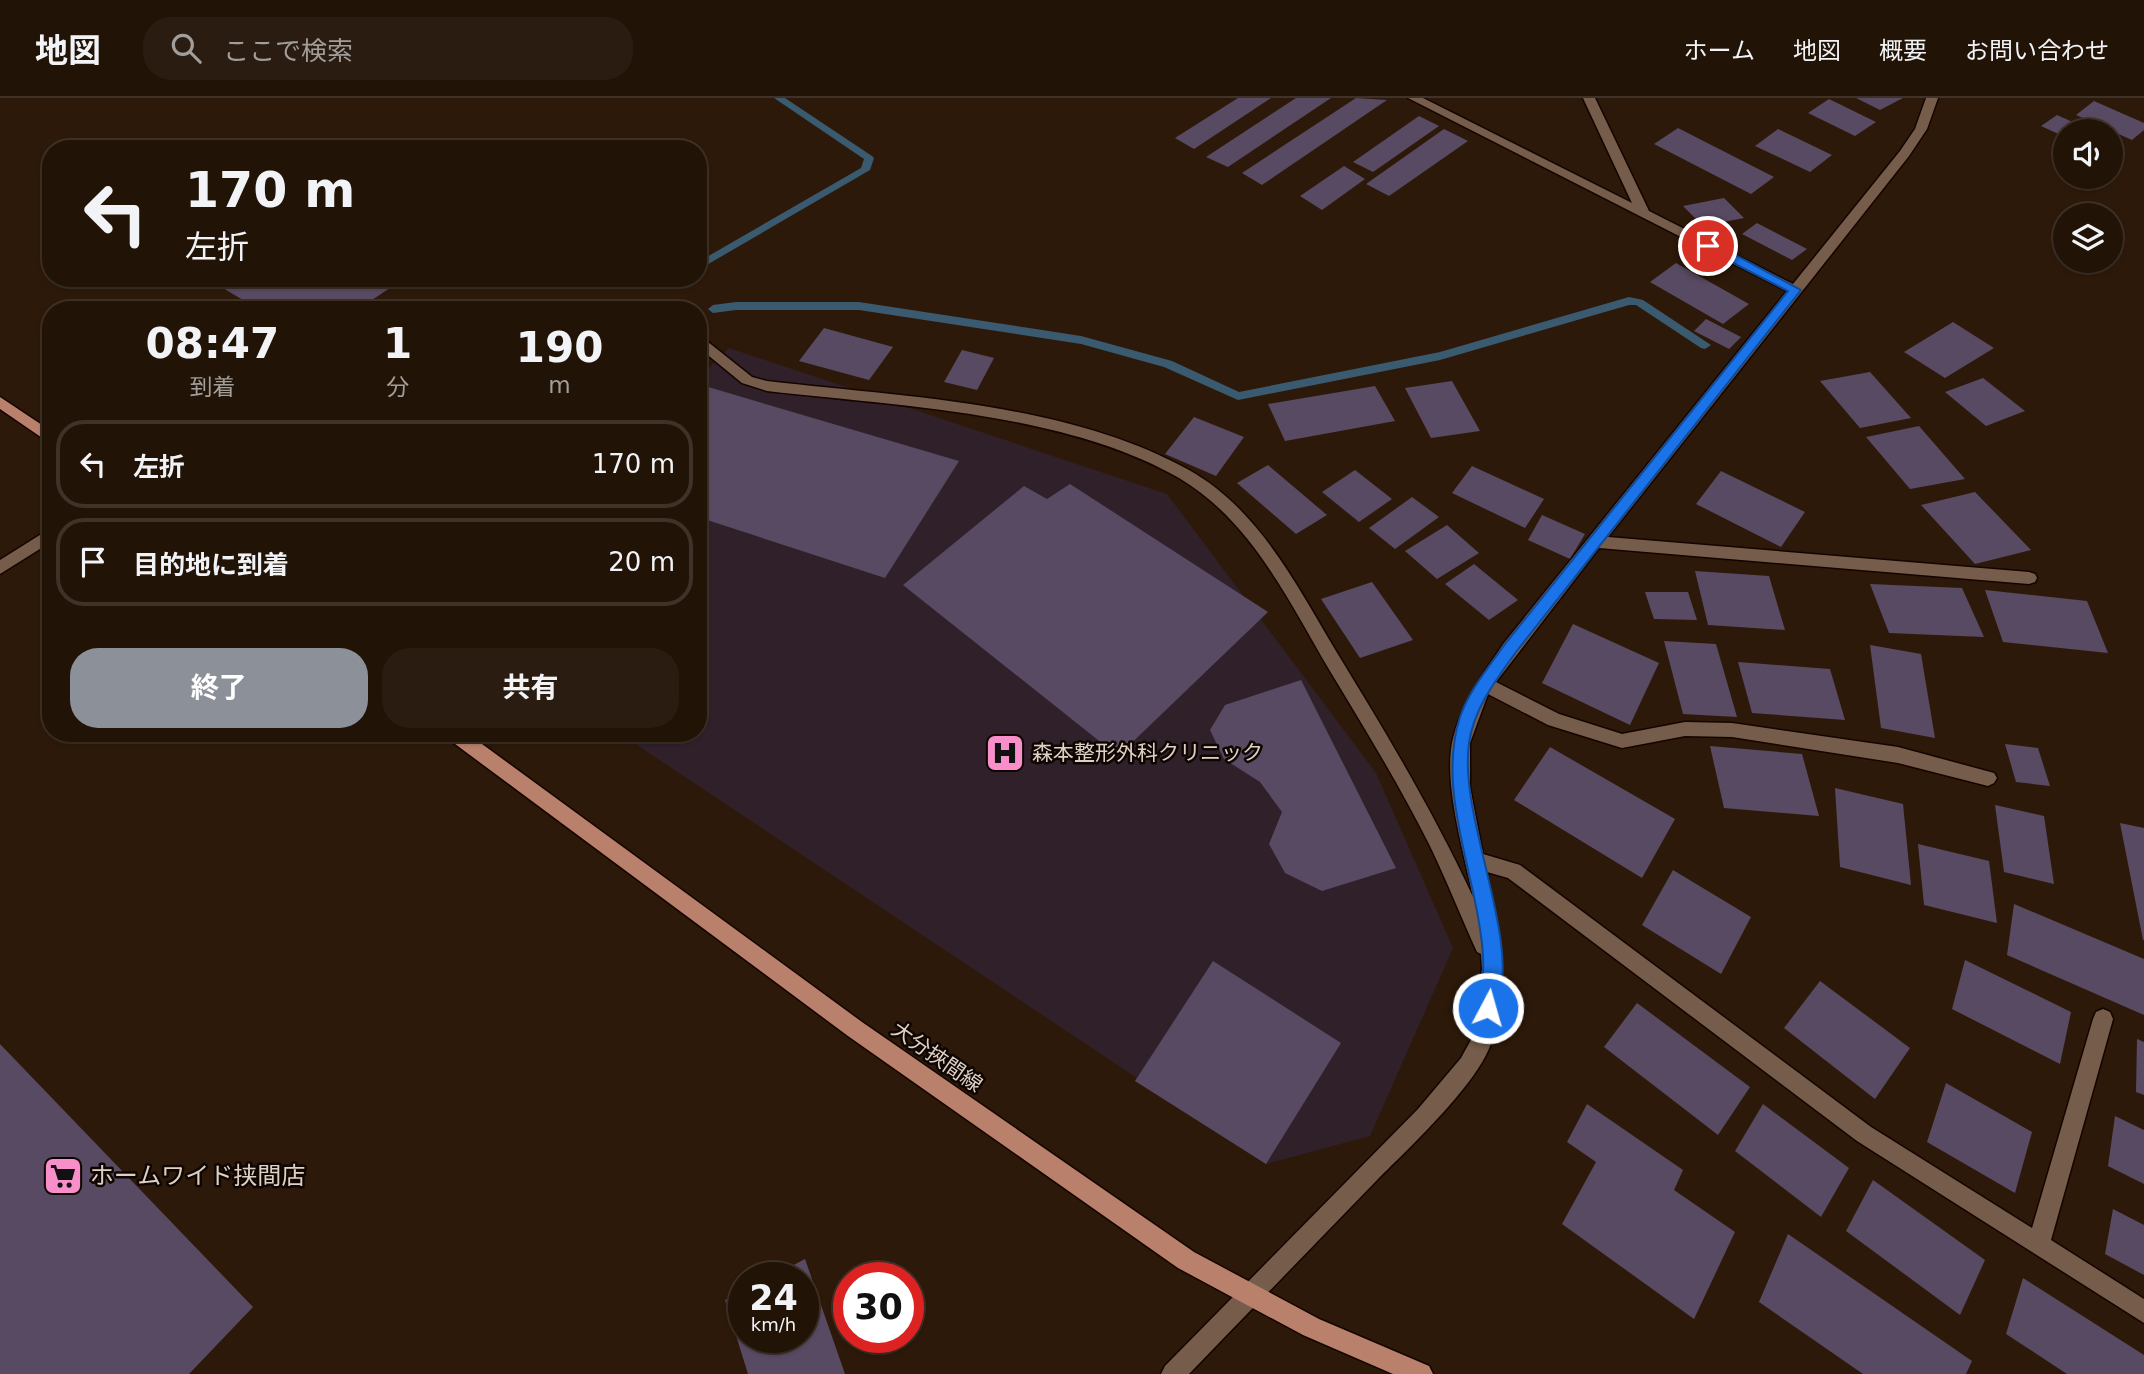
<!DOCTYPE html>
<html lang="ja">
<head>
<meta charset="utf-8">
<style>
	:root { --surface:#221307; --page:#2a1c11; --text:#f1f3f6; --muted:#a29e9b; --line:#3f3228; --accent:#8c9099 }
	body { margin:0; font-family:"DejaVu Sans","Noto Sans JP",sans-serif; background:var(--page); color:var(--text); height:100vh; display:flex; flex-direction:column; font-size:26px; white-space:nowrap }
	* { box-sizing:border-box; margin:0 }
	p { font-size:23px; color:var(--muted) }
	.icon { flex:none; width:38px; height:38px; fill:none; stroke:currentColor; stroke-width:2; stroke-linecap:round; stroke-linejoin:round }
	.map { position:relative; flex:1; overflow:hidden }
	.details { position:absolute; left:42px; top:203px; width:665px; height:441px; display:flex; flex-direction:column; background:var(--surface); border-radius:28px; box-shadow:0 2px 5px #0004,0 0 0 2px var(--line) }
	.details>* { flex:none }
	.hud { position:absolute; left:42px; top:42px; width:665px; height:147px; border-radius:28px; box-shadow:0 2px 5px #0004,0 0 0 2px var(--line); background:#221307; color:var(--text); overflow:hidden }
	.fabs { position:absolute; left:2053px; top:21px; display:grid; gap:14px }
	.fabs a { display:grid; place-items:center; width:70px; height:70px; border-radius:50%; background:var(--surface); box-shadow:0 2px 5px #0004,0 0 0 2px var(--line); font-size:35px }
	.speed { position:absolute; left:728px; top:1164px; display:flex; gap:14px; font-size:35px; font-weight:700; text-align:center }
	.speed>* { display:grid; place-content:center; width:91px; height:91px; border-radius:50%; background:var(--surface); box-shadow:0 2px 5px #0004,0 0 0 2px var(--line); line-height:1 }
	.speed small { font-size:18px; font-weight:400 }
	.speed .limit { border:10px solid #d22; background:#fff; color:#111 }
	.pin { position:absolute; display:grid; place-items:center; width:60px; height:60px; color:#fff; margin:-30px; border:4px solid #fff; border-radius:50%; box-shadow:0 2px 7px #0007 }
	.me { position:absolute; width:77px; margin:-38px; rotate:6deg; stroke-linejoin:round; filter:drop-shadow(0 0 5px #0008) }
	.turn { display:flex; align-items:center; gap:24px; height:147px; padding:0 28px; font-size:32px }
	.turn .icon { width:91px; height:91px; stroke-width:2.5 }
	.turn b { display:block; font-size:49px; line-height:60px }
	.eta { display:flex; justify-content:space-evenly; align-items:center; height:119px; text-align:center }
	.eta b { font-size:42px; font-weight:700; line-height:49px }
	.primary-button { display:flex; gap:14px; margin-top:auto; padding:14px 28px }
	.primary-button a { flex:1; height:80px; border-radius:28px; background:var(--accent); color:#fff; font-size:28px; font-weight:700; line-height:80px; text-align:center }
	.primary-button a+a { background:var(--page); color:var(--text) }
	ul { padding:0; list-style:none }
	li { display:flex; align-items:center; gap:21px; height:88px; margin:0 14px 10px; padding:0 14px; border:4px solid var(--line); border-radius:28px }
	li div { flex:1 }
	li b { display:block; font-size:26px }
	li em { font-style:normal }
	header { display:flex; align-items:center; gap:42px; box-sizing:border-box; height:98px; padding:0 35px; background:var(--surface); border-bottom:2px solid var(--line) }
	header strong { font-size:33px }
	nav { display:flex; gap:38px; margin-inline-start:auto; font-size:24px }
	.search { width:490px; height:63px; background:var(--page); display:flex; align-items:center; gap:18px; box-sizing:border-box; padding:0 24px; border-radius:28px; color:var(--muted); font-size:26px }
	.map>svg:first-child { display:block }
	.medical { fill:#30202a }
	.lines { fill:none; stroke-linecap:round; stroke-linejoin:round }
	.stream { fill:#3a5a70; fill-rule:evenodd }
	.building { fill:#584a62 }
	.minor-casing { stroke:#150400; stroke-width:3 }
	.major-casing { stroke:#150400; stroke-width:3 }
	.minor { fill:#765d4b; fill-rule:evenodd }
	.major { fill:#b9816b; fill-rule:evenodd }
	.route { fill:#1a73e8; stroke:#114b97; stroke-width:2 }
	.labels { text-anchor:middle; stroke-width:5; stroke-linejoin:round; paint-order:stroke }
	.poi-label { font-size:21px; fill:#dfd0c6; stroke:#0f0602; text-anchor:start }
	.street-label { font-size:21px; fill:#dfd0c6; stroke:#0f0602 }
	.near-poi-label { font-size:24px; fill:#dfd0c6; stroke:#0f0602; text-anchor:start }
</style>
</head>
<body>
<header>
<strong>地図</strong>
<div class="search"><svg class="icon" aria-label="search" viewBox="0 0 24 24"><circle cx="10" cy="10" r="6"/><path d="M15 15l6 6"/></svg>ここで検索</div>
<nav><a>ホーム</a><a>地図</a><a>概要</a><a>お問い合わせ</a></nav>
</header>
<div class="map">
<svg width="2144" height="1276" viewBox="0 0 2144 1276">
	<rect width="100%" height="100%" fill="#2d1909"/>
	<path class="medical" d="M729,250l438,146 209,279 77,175 -83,188 -104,28 -647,-431h79v-354z"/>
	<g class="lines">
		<path class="stream" d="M774,0h11l87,58 2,2 -4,12 -172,100v-8l163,-94 3,-9z
			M1629,199l14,3 68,45 -6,4 -4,-1 -65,-43h-7l-189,55 -202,40 -74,-33 -83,-23 -222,-34h-123l-23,3 -5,-4 5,-4 23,-3h123l222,34 91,25 67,31 201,-40z"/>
	</g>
	<path class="building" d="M1238,0h33l-77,51 -19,-11z
		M1296,0h35l-103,69 -22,-10z
		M1356,0l31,2 -125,85 -20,-12z
		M1856,0h47l-23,12z
		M1829,1l47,23 -21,14 -47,-23z
		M2094,3l50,22v7l-12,10 -56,-25z
		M2057,17l36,16h-28v6l-24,-11z
		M1419,18l20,10 -66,46 -20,-10z
		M1678,30l96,49 -23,17 -97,-50z
		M1444,31l24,12 -79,55 -23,-12z
		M1778,31l54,26 -22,17 -55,-26z
		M1344,68l21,13 -43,31 -22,-14z
		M1724,100l20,20 -41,8 -20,-20z
		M1757,125l50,26 -15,11 -50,-26z
		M1676,165l73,41 -26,20 -73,-42z
		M206,180h199l-48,32h-97z
		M1706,221l35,18 -12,12 -35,-18z
		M1953,224l41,26 -49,30 -41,-26z
		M824,230l69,19 -24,33 -70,-19z
		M962,252l32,8 -17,32 -33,-8z
		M1870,274l41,46 -51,10 -40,-47z
		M1983,280l42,33 -39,15 -41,-34z
		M1452,283l28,50 -49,7 -26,-50z
		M698,286l261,77 -74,117 -187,-61z
		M1375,288l20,35 -110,20 -17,-37z
		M1194,319l50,20 -28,39 -51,-22z
		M1919,328l46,53 -55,10 -44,-52z
		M1268,367l59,50 -31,19 -59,-51z
		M1472,368l72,33 -19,29 -73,-35z
		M1355,372l37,29 -33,23 -37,-30z
		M1721,373l84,41 -24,35 -85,-43z
		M1070,386l198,128 -150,144 -215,-171 121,-99 23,13z
		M1975,394l56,58 -56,14 -54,-59z
		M1412,399l27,20 -44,32 -26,-21z
		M1542,417l43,19 -15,25 -42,-19z
		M1447,427l32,28 -42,26 -32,-28z
		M1474,466l44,36 -29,20 -44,-36z
		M1695,473l74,5 16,54 -77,-5z
		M1372,484l41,58 -53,18 -39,-59z
		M1870,486l92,4 22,49 -95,-4z
		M1985,492l102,11 21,52 -105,-11z
		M1645,494h43l9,28 -43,-1z
		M1573,526l86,39 -29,62 -88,-42z
		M1664,543l52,3 21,73 -54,-3z
		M1870,547l51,9 14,84 -54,-10z
		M1738,564l92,7 15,51 -93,-7z
		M1301,582l95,188 -74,23 -37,-18 -16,-29 13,-32 -22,-30 -36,-23 -14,-29 15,-25z
		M2005,646l33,4 12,38 -34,-4z
		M1710,648l92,8 17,62 -95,-8z
		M1550,649l125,72 -33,59 -128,-78z
		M1835,690l68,16 8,81 -71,-18z
		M1995,707l49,11 10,68 -50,-12z
		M2120,725l24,5v112h-1z
		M1918,746l71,17 8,62 -73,-18z
		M1673,772l78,47 -30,57 -79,-49z
		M2014,806l130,55v56l-137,-60z
		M1965,862l106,52 -11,52 -108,-55z
		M1213,863l128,82 -75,121 -131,-83z
		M1820,883l90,67 -35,51 -91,-71z
		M1637,905l113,84 -32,48 -114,-88z
		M2137,941l7,3v53l-8,-3z
		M0,946l253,263 -64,67h-189z
		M1946,985l86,49 -17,61 -88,-51z
		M1587,1006l96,66 -9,20 61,42 -41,87 -132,-95 34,-62 -29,-20z
		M1763,1006l86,64 -28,49 -86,-66z
		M2115,1018l29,14v54l-36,-18z
		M1873,1082l112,80 -25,55 -114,-84z
		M2113,1111l31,16v50l-39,-21z
		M1788,1136l184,127 -6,13h-103l-104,-72z
		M805,1161l40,115h-97l-23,-74 19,-10v47h59v-59h-34z
		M2023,1180l121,77v19h-77l-61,-40z"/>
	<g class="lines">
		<g class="minor-casing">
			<path id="minor" d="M1408,0h15l209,105 -49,-105h12l54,113 144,73 107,-133 15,-22 11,-31h12l-11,31 -18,27 -301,381 421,35 6,2 2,4 -2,4 -6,2 -430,-36 -103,134 63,32 63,20 63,-12 47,1 166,24 96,26 3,5 -3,5 -6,3 -90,-23 -166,-26 -47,-1 -63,12 -74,-23 -60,-31 -18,49v44l13,67 37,11 351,262 161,101 61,-209 3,-7 7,-3 7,3 3,7 -62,221 93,59v24l-287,-182 -349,-263 -21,-6c11,56 21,112 5,168 -11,41 -83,108 -114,139 -63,65 -126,130 -189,195h-28l4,-8 253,-257 43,-51 11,-20 10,-69 -1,-15 -4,-2c-16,-35 -30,-71 -47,-106 -30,-60 -65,-117 -100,-175 -41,-69 -78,-150 -151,-193 -116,-66 -282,-72 -412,-87l-25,-8 -44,-36v-13l54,43 15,4c137,16 299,21 422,89 73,41 111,122 153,191 47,77 93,154 131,236 -9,-45 -29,-110 -21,-154 8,-38 31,-69 52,-100l283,-352z
				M51,430v14l-51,32v-14z"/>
		</g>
		<g class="major-casing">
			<path id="major" d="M0,299l51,34v13l-51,-35z
				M444,635h23l395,289 332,230 125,67 110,47 4,8h-40l-90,-39 -125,-67 -330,-232 -401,-298z"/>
		</g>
		<use href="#minor" class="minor"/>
		<use href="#major" class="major"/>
	</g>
	<path class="route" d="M1704,145h9l88,47 -285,362c-20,28 -42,56 -47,91 -11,78 56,201 26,271l-7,3 -6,-3c-5,-13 0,-29 1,-42 1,-14 -1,-30 -3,-43 -10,-69 -42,-144 -20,-212 9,-27 29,-50 45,-73l283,-353 -84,-43z"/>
	<defs>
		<g id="hospital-square" transform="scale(2.0125)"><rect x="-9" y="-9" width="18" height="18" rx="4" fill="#f98fca" stroke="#0f0602"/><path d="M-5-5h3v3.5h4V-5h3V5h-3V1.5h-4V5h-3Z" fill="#111"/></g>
		<g id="supermarket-square" transform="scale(2.0125)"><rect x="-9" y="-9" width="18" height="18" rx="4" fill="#f98fca" stroke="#0f0602"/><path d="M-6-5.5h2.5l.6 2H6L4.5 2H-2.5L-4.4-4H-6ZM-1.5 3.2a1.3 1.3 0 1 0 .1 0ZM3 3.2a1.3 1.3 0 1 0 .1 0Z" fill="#111"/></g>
	</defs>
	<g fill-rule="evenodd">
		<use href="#hospital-square" x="1005" y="655"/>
		<use href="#supermarket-square" x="63" y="1078"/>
	</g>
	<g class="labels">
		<g class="poi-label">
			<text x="1032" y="662">森本整形外科クリニック</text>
		</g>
		<g class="street-label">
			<text transform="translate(937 959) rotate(35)" y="7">大分挾間線</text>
		</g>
		<g class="near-poi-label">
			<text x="90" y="1086">ホームワイド挟間店</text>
		</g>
	</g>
</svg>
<div class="fabs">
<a><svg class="icon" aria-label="sound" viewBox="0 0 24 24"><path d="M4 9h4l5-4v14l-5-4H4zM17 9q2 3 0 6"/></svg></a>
<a><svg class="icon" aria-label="layers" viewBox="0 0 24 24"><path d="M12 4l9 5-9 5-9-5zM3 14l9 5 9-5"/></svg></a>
</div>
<div class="speed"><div>24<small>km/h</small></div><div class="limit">30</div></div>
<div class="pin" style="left:1708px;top:148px;background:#d93025"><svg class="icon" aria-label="arrive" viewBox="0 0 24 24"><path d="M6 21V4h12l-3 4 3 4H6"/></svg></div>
<svg class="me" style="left:1488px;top:910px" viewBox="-20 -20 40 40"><circle r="17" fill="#1a73e8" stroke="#fff" stroke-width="3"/><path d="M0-11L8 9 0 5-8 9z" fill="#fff"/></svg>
<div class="hud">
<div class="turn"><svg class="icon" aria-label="left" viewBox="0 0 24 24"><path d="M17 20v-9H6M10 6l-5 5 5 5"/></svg><div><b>170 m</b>左折</div></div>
</div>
<section class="details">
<div class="eta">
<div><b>08:47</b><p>到着</p></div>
<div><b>1</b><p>分</p></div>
<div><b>190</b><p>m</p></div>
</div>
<ul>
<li><svg class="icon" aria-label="left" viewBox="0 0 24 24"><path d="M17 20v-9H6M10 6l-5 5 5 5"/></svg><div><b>左折</b></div><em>170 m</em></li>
<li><svg class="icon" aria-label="arrive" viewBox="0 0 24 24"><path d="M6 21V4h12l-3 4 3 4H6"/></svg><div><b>目的地に到着</b></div><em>20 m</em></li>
</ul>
<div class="primary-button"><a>終了</a><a>共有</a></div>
</section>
</div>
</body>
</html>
